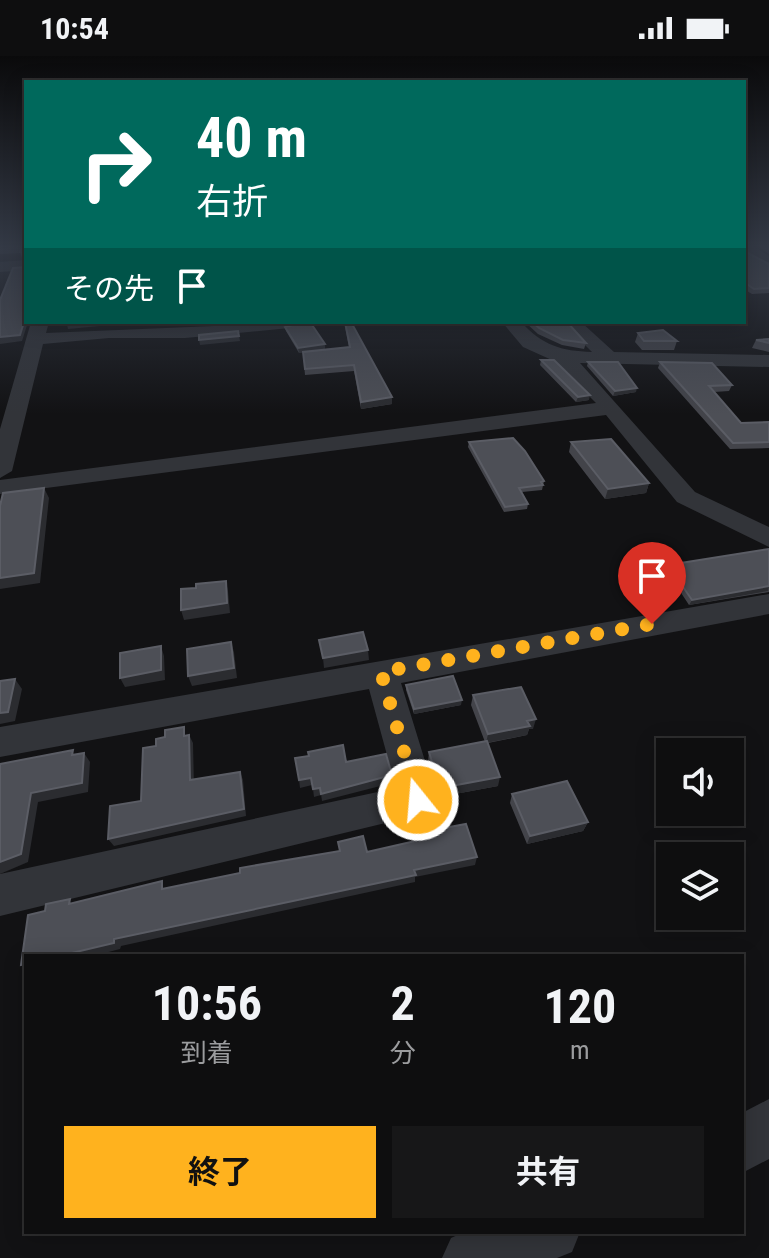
<!DOCTYPE html>
<html lang="ja">
<head>
<meta charset="utf-8">
<style>
	:root { --surface:#0e0e0f; --page:#171718; --text:#f1f3f6; --muted:#9b9c9e; --line:#2e2e2f; --accent:#ffb21e }
	body { margin:0; font-family:"Roboto Condensed","Noto Sans JP",sans-serif; background:var(--page); color:var(--text); height:100vh; display:flex; flex-direction:column; font-size:30px; white-space:nowrap }
	* { box-sizing:border-box; margin:0 }
	p { font-size:26px; color:var(--muted) }
	.icon { flex:none; width:44px; height:44px; fill:none; stroke:currentColor; stroke-width:2; stroke-linecap:round; stroke-linejoin:round }
	.map { position:relative; flex:1; overflow:hidden }
	.panel { position:absolute; left:24px; top:898px; width:720px; height:280px; display:flex; flex-direction:column; background:var(--surface); border-radius:0px; box-shadow:0 4px 20px #0003,0 0 0 2px var(--line) }
	.panel>* { flex:none }
	.guide { position:absolute; left:24px; top:24px; width:722px; height:244px; border-radius:0px; box-shadow:0 4px 20px #0003,0 0 0 2px var(--line); background:#00695c; color:#fff; overflow:hidden }
	.fabs { position:absolute; left:656px; top:682px; display:grid; gap:16px }
	.fabs a { display:grid; place-items:center; width:88px; height:88px; border-radius:0px; background:var(--surface); box-shadow:0 4px 20px #0003,0 0 0 2px var(--line); font-size:40px }
	.pin { position:absolute; display:grid; place-items:center; width:68px; height:68px; color:#fff; margin:-82px -34px; border-radius:50% 50% 50% 0; rotate:-45deg; box-shadow:0 0 8px #0007 }
	.pin .icon { rotate:45deg }
	.me { position:absolute; width:88px; margin:-44px; rotate:343deg; stroke-linejoin:round; filter:drop-shadow(0 0 6px #0008) }
	.turn { display:flex; align-items:center; gap:28px; height:168px; padding:0 40px; font-size:36px }
	.turn .icon { width:104px; height:104px; stroke-width:2.5 }
	.turn b { display:block; font-size:56px; line-height:68px }
	.then { display:flex; align-items:center; height:76px; padding:0 40px; background:#0003; gap:16px; font-size:30px }
	.eta { display:flex; justify-content:space-evenly; align-items:center; height:136px; text-align:center }
	.eta b { font-size:48px; font-weight:700; line-height:56px }
	.action { display:flex; gap:16px; margin-top:auto; padding:16px 40px }
	.action a { flex:1; height:92px; border-radius:0px; background:var(--accent); color:#111; font-size:32px; font-weight:700; line-height:92px; text-align:center }
	.action a+a { background:var(--page); color:var(--text) }
	.status { display:flex; justify-content:space-between; align-items:center; height:56px; padding:0 40px; background:var(--surface); direction:ltr }
	.status svg { height:22px; fill:currentColor }
	.map>svg:first-child { display:block }
	.lines { fill:none; stroke-linecap:round; stroke-linejoin:round }
	.minor { fill:#323439; fill-rule:evenodd }
	.wall { fill:#43444a }
	.shaded-wall { fill:#2b2c30 }
	.building { fill:#4d4f56; stroke:#5b5d65; stroke-width:2 }
	.route { stroke:#ffb21e; stroke-width:14; stroke-dasharray:0 25.2 }
</style>
</head>
<body>
<div class="status"><b>10:54</b><svg viewBox="0 0 49 12"><path d="M0 12V9h3v3zM5 12V6h3v6zM10 12V3h3v9zM15 12V0h3v12zM26 1h20v11H26zM47 4h2v5h-2z"/></svg></div>
<div class="map">
<svg width="769" height="1202" viewBox="0 0 769 1202">
	<rect width="100%" height="100%" fill="#121214"/>
	<g class="lines">
		<path class="minor" d="M744,190h9l16,10v11l-25,-14z
			M26,204v10l-26,2v-10z
			M31,266h18l-3,11 263,-11 -9,5 -115,11h-76l-66,6 -31,127 -12,7v-49z
			M502,266h19c21,23 40,29 71,30l-30,-30h19l33,30 155,3v12l-189,-4 115,129 74,35v20l-92,-45 -71,-87 -606,79v-14l596,-77 -42,-42 -31,-14z
			M769,538v20l-368,69 36,117 -6,12 -431,104v-42l396,-86 -27,-99 -369,68v-30z
			M769,1043v60l-27,14v-60z
			M464,1176h116l-8,20 -15,6h-115l9,-20z"/>
	</g>
	<path class="wall" d="M0,190h26v13l-4,-2 -2,-4 -20,1z
		M758,190h11v8z
		M744,192v3l25,13v29l-17,1 -8,-5z
		M199,266h31l-31,2z
		M344,266l48,82 -31,5 -7,-38 -49,4 -2,-23 -4,1 -13,-22 -1,-4 40,17v5l24,-2z
		M525,266h42l19,21 -2,6 -22,-4 -24,-11z
		M638,277l39,8 -3,9h-32l-7,-8z
		M769,283v13l-17,-4 4,-8z
		M541,304l48,40 -13,2 -36,-37z
		M588,306l48,30 -23,4 -26,-30z
		M660,306l72,23 -3,6 -15,1 27,31 28,-1v26l-39,1 -72,-81z
		M469,386l75,39 -2,9 -20,2 6,12 -1,5 -23,3 -36,-65z
		M571,386l78,41 -3,10 -41,6 -36,-47z
		M769,493v43l-80,13 -23,-35 2,-5z
		M406,629l55,20 -47,9 -8,-24z
		M473,639l60,34h-4l-2,6 -39,8 10,43 -59,11 -11,-36 1,-9 56,-10 -14,-37z
		M512,738l76,28 -5,9 -56,13 -17,-41z"/>
	<path class="shaded-wall" d="M26,259v7h2l-6,19 -22,3v-7z
		M90,266h31v2l-53,5 -1,-5z
		M239,280l1,5 -40,4 -1,-5z
		M325,288v5l-26,4 -1,-5z
		M637,332l-1,4 -23,4 2,-5z
		M590,339l-1,5 -13,2 2,-5z
		M392,341v7l-31,5v-7z
		M649,427l-3,10 -41,6 3,-10z
		M44,432l5,10 -9,85 -40,6v-11z
		M226,525l2,10 2,22 -46,7 -3,-10z
		M769,530l-1,5 -79,14 3,-5z
		M231,586l3,10 3,26 -45,8 -4,-10z
		M161,590l3,10 1,24 -40,7 -5,-9z
		M368,594l1,10 -45,8 -1,-10z
		M15,623l7,10 -7,32 -15,3v-11z
		M462,644l-1,5 -47,9v-5z
		M536,663l-3,10h-4l-2,6 -41,8 2,-9 39,-13z
		M189,679l4,8 1,45 -4,-8z
		M84,697l6,9 -2,30 -50,10 -10,60 -28,12v-12l31,-69z
		M240,716l3,8 3,36 -132,30 -6,-7z
		M392,719v8l-70,18 -1,-7z
		M500,721l-2,9 -59,11 1,-9z
		M311,722l1,7 -12,3 -1,-8z
		M320,732l1,7 -7,2 -1,-8z
		M588,766l-5,9 -56,13 3,-8z
		M477,801l-2,8 -60,12v5l-294,64 -1,3 -27,7h-34l55,-17 300,-69z"/>
	<path class="building" d="M0,190h26v8l-6,-2 2,-5 -22,2z
		M744,192v3l25,13v24l-15,1 -10,-7z
		M26,211v48l-6,20 -20,2v-37l13,-32z
		M67,266h23l-23,2z
		M304,266h6l15,22 -27,4 -13,-21z
		M345,266h6l41,75 -31,5 -7,-37 -49,4 -2,-17 47,-5z
		M532,266h35l19,21 -23,-3 -24,-12z
		M663,274l14,11h-33l-6,-8z
		M238,275l1,5 -40,4v-5z
		M769,283v4l-13,-3z
		M541,304h13l36,35 -12,2z
		M588,306h30l19,26 -22,3z
		M660,306l52,1 20,22 -23,1 32,37 28,-1v20l-36,1z
		M513,382l12,13 19,30 -3,1 2,3 -24,3 9,16 -23,3 -36,-65z
		M611,383l38,44 -41,6 -37,-47z
		M44,432l-10,85 -34,5v-72l3,-13z
		M769,493v37l-77,14 -24,-35z
		M226,525l1,22 -46,7v-21l15,-1v-4z
		M363,576l5,18 -45,8 -4,-18z
		M231,586l3,26 -46,8 -1,-27z
		M161,590v24l-41,8v-25z
		M453,620l9,24 -48,9 -8,-24z
		M15,623l-7,33 -8,1v-32z
		M521,631l15,32 -9,2 3,5 -42,8 -15,-39z
		M184,671v9l5,-1 1,45 50,-8 4,37 -136,30 2,-33 31,-5 2,-53 13,-2v-7l9,-2v-7z
		M487,685l13,36 -60,11 -11,-36z
		M343,689l3,17 40,-8 6,21 -71,19 -1,-6 -7,1 -2,-11 -12,2 -4,-22 14,-2 -1,-4z
		M73,694l-1,5 12,-2 -2,30 -51,10 -10,61 -21,8v-98z
		M567,725l21,41 -58,14 -18,-42z
		M466,768l11,33 -63,13 2,5 -302,64v4l-55,13h-33v8l-5,1 7,-50 17,-4 1,-7 24,-5 -1,5 93,-23v8l78,-16v-5l100,-17 -2,-9 25,-6 4,16 57,-13 -2,-7z"/>
	<linearGradient id="sky" x2="0" y2="1"><stop stop-color="#0a0a0b"/><stop offset="0.53" stop-color="#333945"/><stop offset="1" stop-color="#333945" stop-opacity="0"/></linearGradient>
	<rect width="769" height="358" fill="url(#sky)"/>
	<g class="lines">
		<path class="route" d="M418,744l-37,-128 271,-48"/>
	</g>
</svg>
<div class="fabs">
<a><svg class="icon" aria-label="sound" viewBox="0 0 24 24"><path d="M4 9h4l5-4v14l-5-4H4zM17 9q2 3 0 6"/></svg></a>
<a><svg class="icon" aria-label="layers" viewBox="0 0 24 24"><path d="M12 4l9 5-9 5-9-5zM3 14l9 5 9-5"/></svg></a>
</div>
<div class="pin" style="left:652px;top:568px;background:#d93025"><svg class="icon" aria-label="arrive" viewBox="0 0 24 24"><path d="M6 21V4h12l-3 4 3 4H6"/></svg></div>
<svg class="me" style="left:418px;top:744px" viewBox="-20 -20 40 40"><circle r="17" fill="#ffb21e" stroke="#fff" stroke-width="3"/><path d="M0-11L8 9 0 5-8 9z" fill="#fff"/></svg>
<div class="guide">
<div class="turn"><svg class="icon" aria-label="right" viewBox="0 0 24 24"><path d="M7 20v-9h11M14 6l5 5-5 5"/></svg><div><b>40 m</b>右折</div></div>
<div class="then">その先<svg class="icon" aria-label="arrive" viewBox="0 0 24 24"><path d="M6 21V4h12l-3 4 3 4H6"/></svg></div>
</div>
<section class="panel">
<div class="eta">
<div><b>10:56</b><p>到着</p></div>
<div><b>2</b><p>分</p></div>
<div><b>120</b><p>m</p></div>
</div>
<div class="action"><a>終了</a><a>共有</a></div>
</section>
</div>
</body>
</html>
